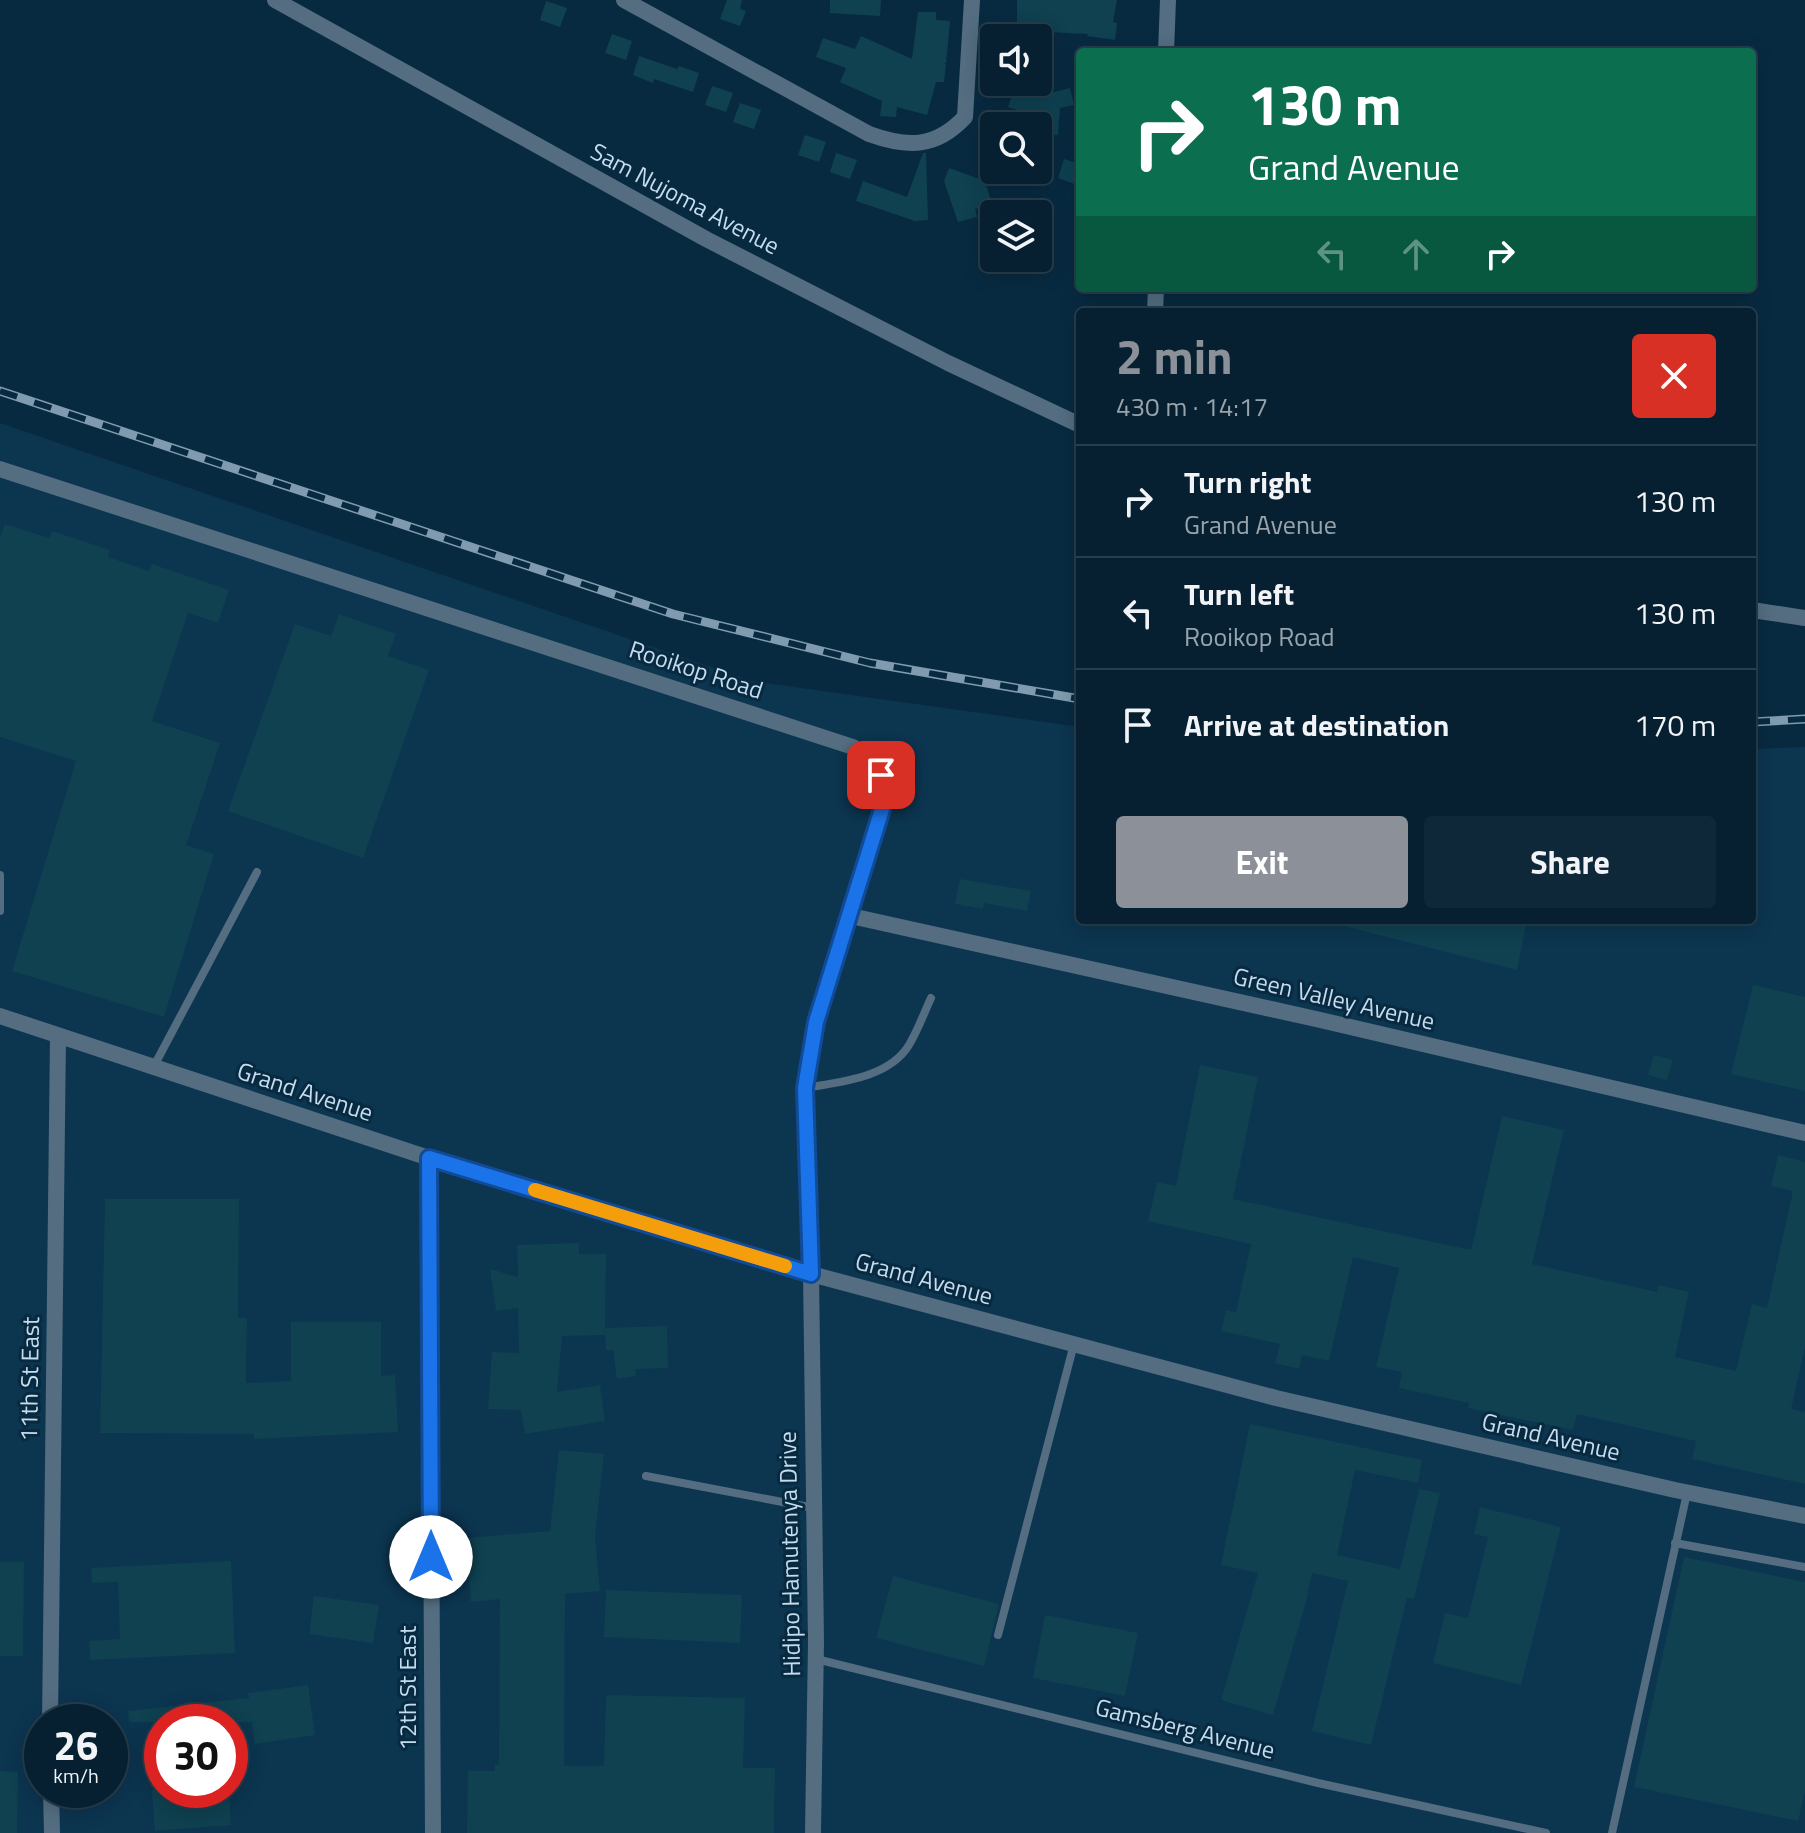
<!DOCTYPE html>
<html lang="en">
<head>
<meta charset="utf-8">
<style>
	:root { --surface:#062031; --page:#0f2839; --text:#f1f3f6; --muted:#98a3ab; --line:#273e4d; --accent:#8c9099 }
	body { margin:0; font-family:"Titillium Web",sans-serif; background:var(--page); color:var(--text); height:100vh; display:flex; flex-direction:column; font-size:30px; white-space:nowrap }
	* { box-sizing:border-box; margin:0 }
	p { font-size:26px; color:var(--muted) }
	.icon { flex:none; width:44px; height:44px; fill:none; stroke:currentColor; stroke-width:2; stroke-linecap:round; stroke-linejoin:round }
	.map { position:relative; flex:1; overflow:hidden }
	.side { position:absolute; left:1076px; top:308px; width:680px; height:616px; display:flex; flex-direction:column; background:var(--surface); border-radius:8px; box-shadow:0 4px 20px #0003,0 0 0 2px var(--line) }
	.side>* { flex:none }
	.top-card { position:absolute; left:1076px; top:48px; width:680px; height:244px; border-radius:8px; box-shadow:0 4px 20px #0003,0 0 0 2px var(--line); background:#0b6e4f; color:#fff; overflow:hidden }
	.buttons { position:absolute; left:980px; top:24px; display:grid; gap:16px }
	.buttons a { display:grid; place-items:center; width:72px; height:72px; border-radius:8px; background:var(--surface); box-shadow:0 4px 20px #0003,0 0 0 2px var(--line); font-size:40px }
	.speed { position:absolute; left:24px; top:1704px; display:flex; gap:16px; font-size:40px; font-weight:700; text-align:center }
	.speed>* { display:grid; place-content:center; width:104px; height:104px; border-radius:50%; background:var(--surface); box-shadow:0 4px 20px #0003,0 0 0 2px var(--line); line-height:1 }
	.speed small { font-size:20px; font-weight:400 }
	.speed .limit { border:12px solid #d22; background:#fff; color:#111 }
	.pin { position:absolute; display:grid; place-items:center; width:68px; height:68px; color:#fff; margin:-34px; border-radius:16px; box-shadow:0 4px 12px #0006 }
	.me { position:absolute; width:88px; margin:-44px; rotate:0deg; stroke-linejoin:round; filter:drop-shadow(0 0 6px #0008) }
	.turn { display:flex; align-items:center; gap:28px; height:168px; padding:0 40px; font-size:36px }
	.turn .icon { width:104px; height:104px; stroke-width:2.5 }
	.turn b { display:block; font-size:56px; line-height:68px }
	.lanes { display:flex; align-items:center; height:76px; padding:0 40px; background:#0003; justify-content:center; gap:40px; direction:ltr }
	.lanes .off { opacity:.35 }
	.round { display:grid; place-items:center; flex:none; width:84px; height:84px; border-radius:8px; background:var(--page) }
	.head { display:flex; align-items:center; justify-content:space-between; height:136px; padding:0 40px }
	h1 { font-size:48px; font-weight:700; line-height:60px; color:var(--accent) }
	.primary-button { display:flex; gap:16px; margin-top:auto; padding:16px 40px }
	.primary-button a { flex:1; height:92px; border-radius:8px; background:var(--accent); color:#fff; font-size:32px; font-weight:700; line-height:92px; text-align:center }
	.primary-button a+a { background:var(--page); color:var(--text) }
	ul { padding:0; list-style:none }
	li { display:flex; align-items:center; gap:24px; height:112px; padding:0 40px; border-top:2px solid var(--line) }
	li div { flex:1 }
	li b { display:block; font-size:30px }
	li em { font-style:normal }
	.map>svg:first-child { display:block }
	.built { fill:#0c3550; fill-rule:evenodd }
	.building { fill:#0f4151 }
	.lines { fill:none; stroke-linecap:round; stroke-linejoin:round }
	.service { stroke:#546d81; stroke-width:8 }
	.minor { stroke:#546d81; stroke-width:16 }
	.tertiary { stroke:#546d81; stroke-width:16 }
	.rail-casing { stroke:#809baf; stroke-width:9 }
	.rail { stroke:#082a41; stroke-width:6; stroke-dasharray:18; stroke-linecap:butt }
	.route-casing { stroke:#114b97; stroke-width:20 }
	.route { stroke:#1a73e8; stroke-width:14 }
	.slow { stroke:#f59e0b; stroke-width:14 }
	.labels { text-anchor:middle; stroke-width:6; stroke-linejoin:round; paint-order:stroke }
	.street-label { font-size:24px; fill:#c5dcee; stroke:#082a41 }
</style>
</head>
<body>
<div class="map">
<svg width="1805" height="1833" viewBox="0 0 1805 1833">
	<rect width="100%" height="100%" fill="#082a41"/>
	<path class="built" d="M0,423l752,258 328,46v193h672v-171l53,-2v1086h-1805zM42,1722h68v68h-68zM162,1722h68v68h-68z"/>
	<path class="building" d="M727,0h15l-2,9 6,2 -6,15 -20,-7z
		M830,0h51l-1,16 -50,-3z
		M1017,0h100l-4,22 4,1 -2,17 -28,-4 1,-2 -41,-2v3h-30z
		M546,1l21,7 -7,19 -20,-7z
		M918,12h18v8l14,1 -4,42h-3l3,1 -2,18h-8l-9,33 -30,-8 -1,10 -16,-1 2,-15 -42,-19 6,-14 -30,-11 7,-19 32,11 6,-13 51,23z
		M612,34l20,7 -6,19 -21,-7z
		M639,56l38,13 2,-3 20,7 -6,19 -39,-13 -1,4 -20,-8z
		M712,86l21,7 -7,19 -21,-7z
		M1015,88l24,8 31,-8 4,17 -14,3 -2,27 -20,-1v-17l-30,-10z
		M740,103l21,7 -7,19 -21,-7z
		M805,135l21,7 -7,20 -21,-7z
		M836,153l21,7 -7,19 -20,-7z
		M923,153h3l2,67 -13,1 -59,-20 7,-20 44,16z
		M1064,159l16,5v22l-22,-8z
		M949,168l36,13 7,23 -17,5 2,8 -19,5 -14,-41z
		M5,524l44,14 3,-7 58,19 -2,7 41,14 3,-7 77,26 -11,33 -30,-10 -36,108 68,22 -34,102 28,9 -50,163 -152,-46 64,-210 -76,-24v-199z
		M339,614l57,20 -8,22 41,14 -66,188 -135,-47 67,-187 36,12z
		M960,879l71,12 -4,20 -43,-8 -1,6 -28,-5z
		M1344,920h183l-10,50 -173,-44z
		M1753,985l52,12v94l-74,-17z
		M1654,1055l19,5 -6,20 -19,-5z
		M1200,1065l58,12 -25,122 238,51 31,-134 62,14 -32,134 125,28 1,-7 31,7 -14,65 61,14 16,-67 15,4 26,-117 -22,-5 7,-31 27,7v185l-14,62 14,3v72l-113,-25 4,-18 -119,-27 -4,16 -105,-22 1,-5 -70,-15 3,-16 -26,-5 23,-99 -46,-11 -24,104 -27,-6 -3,14 -24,-6 5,-19 -59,-13 5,-21 10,2 15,-68 -103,-23 9,-39 19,4z
		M105,1199h134l-1,119h9l-1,65 45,-2v-59h90v54l14,-1 3,57 -144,7v-5l-154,-1z
		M579,1243v11h27l-1,81 -43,1 -5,56 43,-7 5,36 -80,13 -4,-24 -33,-1 4,-57 27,1 -1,-45 -22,3 -6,-42 28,8 -1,-32z
		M667,1326l1,42 -33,1 1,7 -19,3 -4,-29h-7l-1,-22z
		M1250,1424l172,36 -4,23 -63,-13 -18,85 63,14 19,-80 21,4 -26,106 -7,-1 -36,147 -59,-14 36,-150 -36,-8 -6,29 -33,113 -52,-15 37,-127 -37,-8z
		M559,1450l45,4 -9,82 5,55 -35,3 -1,172h40l2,-71 139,3 -2,70h32l-1,65h-307l1,-62h27v-6h4l1,-166 -29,3 -6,-64 85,-7z
		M1480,1507l81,20 -40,158 -88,-22 12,-50 23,5 20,-81 -14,-3z
		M1684,1557l121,25v209l-7,30 -164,-34z
		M231,1561l4,92 -145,7 -1,-19 31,-2 -2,-57 -26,1 -1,-15z
		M0,1562h24l-1,94h-23z
		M893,1576l106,28 -15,62 -108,-28z
		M606,1590l136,5 -2,48 -136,-6z
		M314,1596l65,9 -6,38 -64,-9z
		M1045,1615l93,18 -13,63 -92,-18z
		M308,1685l7,50 -60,9 -3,-22h-123l-1,-11 121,-13 -1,-5z
		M0,1771l18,1 -1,61h-17z
		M152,1790h77l2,35 -76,6z"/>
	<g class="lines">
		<path class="service" d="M0,875v36
			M154,1066l103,-194
			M805,1088c35,-6 84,-10 104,-43 9,-15 15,-32 22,-47
			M646,1476l168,32
			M1675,1543l130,24
			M998,1635l76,-291
			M816,1659l502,124 228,50
			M1612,1833l75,-340"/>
		<path class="minor" d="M624,0l245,134c39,14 67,14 96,-17l7,-117
			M0,469l853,278 28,28 2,31 -67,216 -11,66 6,186 5,368 -3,191
			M851,916l465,103 489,114
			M0,1016l429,142 382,116 465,124 399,92 130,26
			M429,1158l4,675
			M50,1722l8,-686
			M51,1790l1,43"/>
		<path class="tertiary" d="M275,0l431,239 242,124 132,62
			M1166,52l2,-52
			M1155,312l1,-24
			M1752,610l53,8"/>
		<g class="rail-casing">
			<path id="rail" d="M0,391l673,223 197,49 210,36
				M1752,722l53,-3"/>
		</g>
		<use href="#rail" class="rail"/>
	</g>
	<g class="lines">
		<g class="route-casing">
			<path id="route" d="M431,1557l-2,-399 382,116 -6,-186 11,-66 67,-216 -2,-31"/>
		</g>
		<use href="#route" class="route"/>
		<path class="slow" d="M535,1190l250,76"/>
	</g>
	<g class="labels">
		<g class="street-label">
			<text transform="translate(685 199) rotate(28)" y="8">Sam Nujoma Avenue</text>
			<text transform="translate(696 670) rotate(18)" y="8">Rooikop Road</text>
			<text transform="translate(1334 999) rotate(13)" y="8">Green Valley Avenue</text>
			<text transform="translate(305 1092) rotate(18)" y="8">Grand Avenue</text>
			<text transform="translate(924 1279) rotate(15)" y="8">Grand Avenue</text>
			<text transform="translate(30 1379) rotate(-89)" y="8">11th St East</text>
			<text transform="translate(1551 1437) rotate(13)" y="8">Grand Avenue</text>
			<text transform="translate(790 1554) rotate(-91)" y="8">Hidipo Hamutenya Drive</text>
			<text transform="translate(408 1688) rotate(-90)" y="8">12th St East</text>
			<text transform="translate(1185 1729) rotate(14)" y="8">Gamsberg Avenue</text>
		</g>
	</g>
</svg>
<div class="buttons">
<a><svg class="icon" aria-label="sound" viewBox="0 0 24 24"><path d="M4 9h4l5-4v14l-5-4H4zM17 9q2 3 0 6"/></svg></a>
<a><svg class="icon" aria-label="search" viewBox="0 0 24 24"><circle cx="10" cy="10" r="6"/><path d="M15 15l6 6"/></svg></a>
<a><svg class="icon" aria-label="layers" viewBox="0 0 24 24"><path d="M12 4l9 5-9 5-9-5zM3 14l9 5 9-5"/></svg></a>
</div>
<div class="speed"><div>26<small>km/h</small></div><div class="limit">30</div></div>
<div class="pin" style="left:881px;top:775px;background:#d93025"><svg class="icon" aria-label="arrive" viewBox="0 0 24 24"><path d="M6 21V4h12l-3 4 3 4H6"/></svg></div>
<svg class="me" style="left:431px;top:1557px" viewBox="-20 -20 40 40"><circle r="19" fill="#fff"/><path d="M0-13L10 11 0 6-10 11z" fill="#1a73e8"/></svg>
<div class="top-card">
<div class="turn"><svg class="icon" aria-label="right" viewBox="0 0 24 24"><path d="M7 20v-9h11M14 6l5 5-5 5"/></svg><div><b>130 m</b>Grand Avenue</div></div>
<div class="lanes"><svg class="icon off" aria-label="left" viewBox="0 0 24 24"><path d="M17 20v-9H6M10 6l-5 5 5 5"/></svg><svg class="icon off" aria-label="ahead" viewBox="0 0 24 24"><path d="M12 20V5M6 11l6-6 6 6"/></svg><svg class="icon" aria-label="right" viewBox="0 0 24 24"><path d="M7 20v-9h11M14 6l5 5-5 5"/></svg></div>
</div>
<section class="side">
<div class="head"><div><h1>2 min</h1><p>430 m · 14:17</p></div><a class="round" style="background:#d93025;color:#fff"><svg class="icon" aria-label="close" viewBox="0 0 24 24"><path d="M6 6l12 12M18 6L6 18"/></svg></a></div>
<ul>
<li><svg class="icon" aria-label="right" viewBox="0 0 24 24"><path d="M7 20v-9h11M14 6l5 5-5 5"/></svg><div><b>Turn right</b><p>Grand Avenue</p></div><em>130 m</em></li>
<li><svg class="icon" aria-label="left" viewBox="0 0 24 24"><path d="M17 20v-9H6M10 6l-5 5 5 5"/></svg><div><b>Turn left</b><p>Rooikop Road</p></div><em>130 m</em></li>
<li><svg class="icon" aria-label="arrive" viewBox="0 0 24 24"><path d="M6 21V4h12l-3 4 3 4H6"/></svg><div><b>Arrive at destination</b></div><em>170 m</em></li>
</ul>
<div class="primary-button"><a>Exit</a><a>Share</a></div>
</section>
</div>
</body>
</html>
